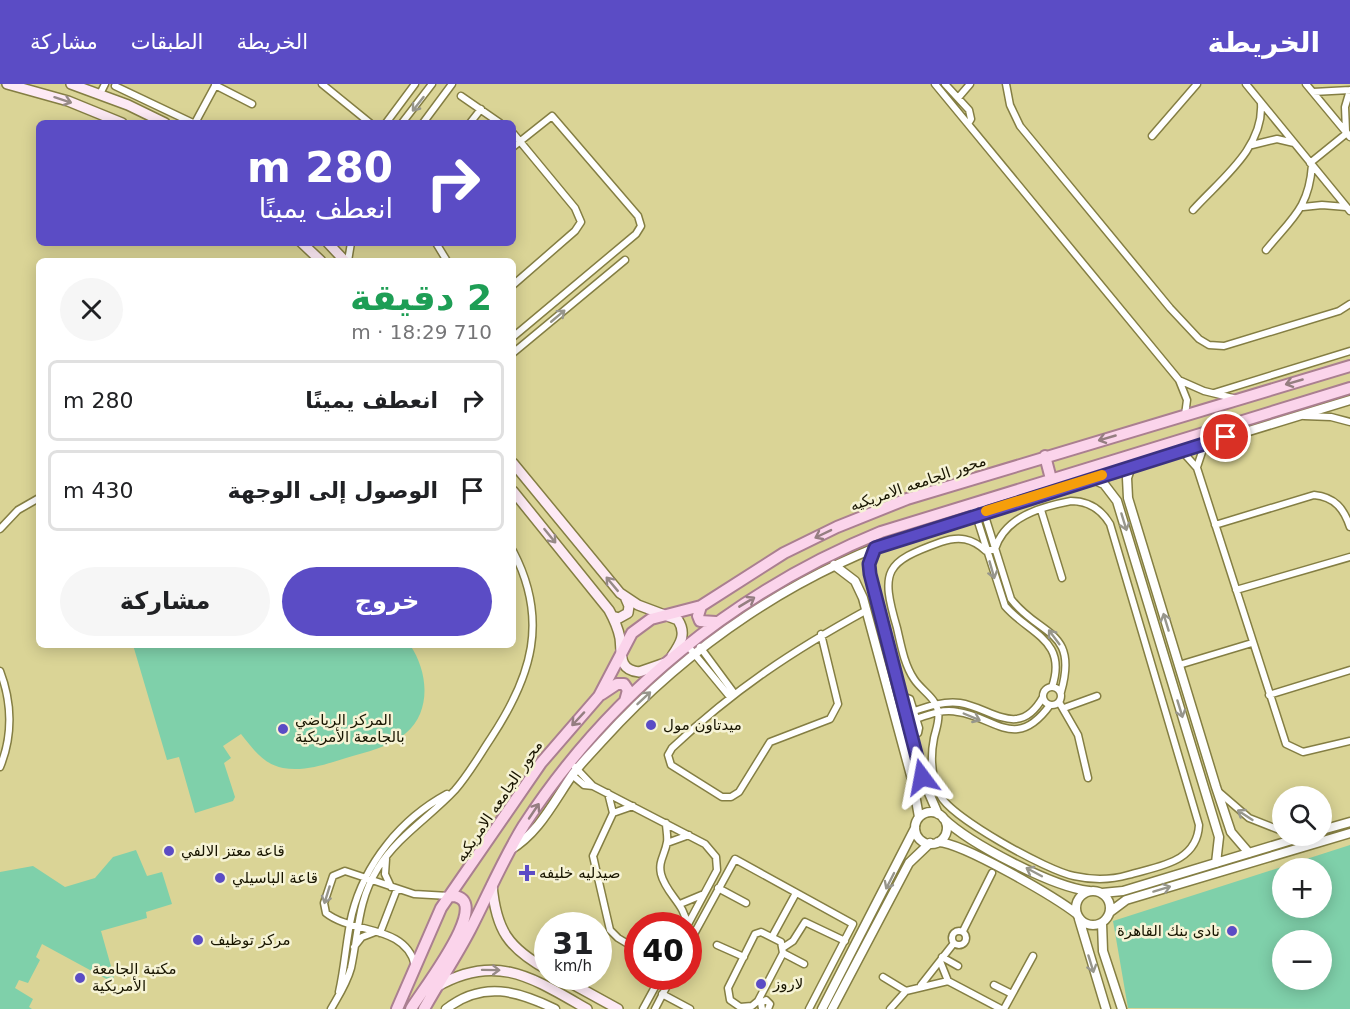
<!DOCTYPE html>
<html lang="ar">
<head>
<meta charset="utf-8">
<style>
	:root { --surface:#fff; --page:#f6f6f6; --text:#202124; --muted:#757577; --line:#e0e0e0; --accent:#5b4cc5 }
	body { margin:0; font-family:"DejaVu Sans",Cairo,sans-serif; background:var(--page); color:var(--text); direction:rtl; height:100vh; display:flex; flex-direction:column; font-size:22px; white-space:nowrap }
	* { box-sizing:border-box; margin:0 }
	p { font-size:20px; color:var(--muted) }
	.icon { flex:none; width:33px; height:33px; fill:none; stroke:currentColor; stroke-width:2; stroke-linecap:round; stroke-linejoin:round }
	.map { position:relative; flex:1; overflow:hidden; direction:ltr }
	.details { position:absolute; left:36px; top:174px; width:480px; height:390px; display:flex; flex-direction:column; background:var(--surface); border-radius:9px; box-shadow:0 3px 15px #0003; direction:rtl }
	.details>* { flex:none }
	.guide { position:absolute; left:36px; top:36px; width:480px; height:126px; border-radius:9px; box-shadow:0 3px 15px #0003; direction:rtl; background:#5b4cc5; color:#fff; overflow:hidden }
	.tools { position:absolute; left:1272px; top:702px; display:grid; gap:12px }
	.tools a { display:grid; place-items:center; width:60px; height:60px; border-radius:50%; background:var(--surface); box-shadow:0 3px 15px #0003; font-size:30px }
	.speed { position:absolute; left:534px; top:828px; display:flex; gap:12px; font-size:30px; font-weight:700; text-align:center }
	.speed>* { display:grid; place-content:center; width:78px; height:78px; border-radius:50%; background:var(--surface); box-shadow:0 3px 15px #0003; line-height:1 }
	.speed small { font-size:15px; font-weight:400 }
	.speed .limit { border:9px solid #d22; background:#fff; color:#111 }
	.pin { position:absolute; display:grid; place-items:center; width:51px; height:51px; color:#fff; margin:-26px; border:3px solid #fff; border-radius:50%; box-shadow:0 2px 6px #0007 }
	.me { position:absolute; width:66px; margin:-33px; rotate:347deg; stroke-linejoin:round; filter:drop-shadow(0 0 4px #0008) }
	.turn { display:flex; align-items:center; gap:21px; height:126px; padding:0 24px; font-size:27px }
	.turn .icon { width:78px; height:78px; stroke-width:2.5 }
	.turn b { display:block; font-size:42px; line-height:51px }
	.round { display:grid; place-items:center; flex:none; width:63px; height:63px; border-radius:32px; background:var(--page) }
	.headline { display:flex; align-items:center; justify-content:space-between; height:102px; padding:0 24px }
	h1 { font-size:36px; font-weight:700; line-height:45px; color:#1e9e55 }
	.button { display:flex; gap:12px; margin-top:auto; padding:12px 24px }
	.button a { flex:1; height:69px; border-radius:36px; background:var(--accent); color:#fff; font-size:24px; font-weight:700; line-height:69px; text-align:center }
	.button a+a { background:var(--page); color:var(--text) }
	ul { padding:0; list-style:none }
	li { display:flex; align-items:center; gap:18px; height:81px; margin:0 12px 9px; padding:0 12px; border:3px solid var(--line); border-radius:9px }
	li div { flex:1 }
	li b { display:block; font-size:22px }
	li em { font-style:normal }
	header { display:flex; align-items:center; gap:36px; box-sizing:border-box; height:84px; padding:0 30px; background:var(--accent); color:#fff }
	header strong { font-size:28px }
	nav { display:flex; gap:33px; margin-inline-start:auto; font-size:21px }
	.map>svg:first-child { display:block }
	.green { fill:#7fd0aa; fill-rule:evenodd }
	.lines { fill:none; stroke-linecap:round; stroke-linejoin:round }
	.minor-casing { stroke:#847e43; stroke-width:9 }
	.tertiary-casing { stroke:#847e43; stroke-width:11 }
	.secondary-casing { stroke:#847e43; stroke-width:12 }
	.primary-casing { stroke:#aa7f90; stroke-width:14 }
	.minor { stroke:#fff; stroke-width:6 }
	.tertiary { stroke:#fff; stroke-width:8 }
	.secondary { stroke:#fdeaf5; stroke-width:9 }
	.primary { stroke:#fbd4eb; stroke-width:10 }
	.oneway { stroke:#968a87 }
	.oneway2 { stroke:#97968c }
	.oneway3 { stroke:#957e81 }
	.route-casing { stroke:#3b3180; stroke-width:15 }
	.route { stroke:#5b4cc5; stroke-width:10 }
	.slow { stroke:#f59e0b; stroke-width:10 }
	.poi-dot { fill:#5b4cc5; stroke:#f6f3d5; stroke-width:2 }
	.labels { text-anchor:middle; stroke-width:5; stroke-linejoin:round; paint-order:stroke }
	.street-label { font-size:15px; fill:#181500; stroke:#f6f3d5 }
	.poi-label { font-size:15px; fill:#181500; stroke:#f6f3d5; text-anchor:start }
</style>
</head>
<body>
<header>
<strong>الخريطة</strong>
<nav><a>الخريطة</a><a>الطبقات</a><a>مشاركة</a></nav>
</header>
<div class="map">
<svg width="1350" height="925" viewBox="0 0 1350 925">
	<rect width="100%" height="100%" fill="#dad496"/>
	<path class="green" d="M133,561h277c18,26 22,66 -4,88 -16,14 -40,19 -60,25 -19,6 -42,14 -63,10 -20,-4 -30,-19 -42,-34l-18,12 8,12 -7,5 11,34 -2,4 -38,12 -16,-56 -12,3z
		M1350,761v164l-222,-1 -15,-87zM1282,784h40v40h-40zM1282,856h40v40h-40z
		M136,766l11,26 15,-4 10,32 -26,8 1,6 -46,13 13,46 -2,5 -70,-38 -6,13 4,3 -12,23 -9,-3 -4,8 18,11 -4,8 3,2h-32v-137l33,-6 32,21 30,-9 18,-21z"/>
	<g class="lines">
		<g class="minor-casing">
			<path id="minor" d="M322,0l48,39
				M935,0l244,296 8,20 -2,15
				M945,0l24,26 2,9 -3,5
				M1006,0l4,21 10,21 150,182 29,31 10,6 15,1 115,-35 11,-7
				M1246,0l104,127
				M1306,0l44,53
				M215,1l37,19
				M115,2l78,37
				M1313,8l37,-2
				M100,10l5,-10
				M461,12l39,27
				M958,14l12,-14
				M195,39l21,-39
				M386,39l29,-39
				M402,39l30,-39
				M423,39l29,-39
				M470,39l11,-14
				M1346,47l-1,-24 5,-17
				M513,49l62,75 6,14 -6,9 -62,54
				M1152,52l45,-52
				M1252,61l25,-6 17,4
				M513,63l39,-31 86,100 3,10 -5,8 -123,103
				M1310,79l37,-30
				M1303,123l19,-2 24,2
				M1193,126c28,-31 71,-62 68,-107
				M436,159l11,18
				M1266,166c26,-32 43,-42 46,-85
				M348,177l3,-18
				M513,269l112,-93
				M1179,296l25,11 33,8
				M1214,309l136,-42
				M1304,332l27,1 19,5
				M1181,366l16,18 89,276 17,8 47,-11
				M1197,383l8,-24
				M980,416l31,99c28,37 68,30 50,93
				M1071,417c18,0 30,8 39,23l89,301c-2,38 -41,41 -71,50 -17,5 -36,5 -54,1 -26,-5 -123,-58 -134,-81 -9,-19 -10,-37 -6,-57 2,-9 6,-18 4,-27 -2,-13 -17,-21 -24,-32 -10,-15 -13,-34 -17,-51 -17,-58 -12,-66 44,-86 18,-6 31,-4 45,9l9,-2c10,-32 45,-42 76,-48z
				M972,419l33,103c24,28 63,34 47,81
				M1041,426l21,68
				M1215,441l99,-30c21,2 30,14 36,32
				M0,445l18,-19 21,-12
				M1236,506l114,-33
				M821,550l17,70 -8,15 -60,23 -31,50 -8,5h-9l-51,-32 -3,-10 4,-7c63,-59 120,-97 195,-138
				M687,561l43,52
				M700,563l34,46
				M1179,581l73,-22
				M0,587c12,31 13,65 0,96
				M1043 612a9 9 0 1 1 18 0a9 9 0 1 1-18 0Z
				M1269,611l81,-25
				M902,612l8,3 9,29 -1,5 -6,3
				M1059,618l19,33 10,43
				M1064,624l33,-12
				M914,627c15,-5 30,-10 46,-8 32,5 59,37 83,-6
				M916,635c14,-5 27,-10 42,-7 37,5 58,40 92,-7
				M575,683l18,19
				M572,691l12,10 9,1 112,58 11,13 1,13 -30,56
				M608,709l5,20
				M1220,709l29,25 33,13
				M633,722l-20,7 -20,43 17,74 8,8 20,12
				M666,739c0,6 2,14 1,19 -2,13 -9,19 -6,32 5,20 24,30 26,51
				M667,759l22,-8
				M386,775l-1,15 6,13
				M718,804l28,15
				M680,820l24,-10
				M952 854a7 7 0 1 1 14 0a7 7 0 1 1-14 0Z
				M963,847l29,-58
				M761,848l20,10 2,11 -25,48 -6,5 -12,1 -10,-7 -2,-12 27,-54z
				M380,849l17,-44
				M772,853l24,-44
				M688,861l47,-86 118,65 -44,85
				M717,861l27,12
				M354,863l8,-10 13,-5
				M784,863l9,-6 12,-19 40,19
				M783,869l21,11
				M942,873l16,9
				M940,877l8,20 53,28
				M415,881c-10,-41 -63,-31 -89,-52l-2,-10 9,-27 12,-5 69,23 35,2
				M883,893l23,14
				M921,901l33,-42
				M994,901l18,9
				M339,908c6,-26 7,-52 13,-78 13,-51 49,-95 95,-120
				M662,910l28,15
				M331,925c8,-14 16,-26 20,-41 8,-37 6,-66 27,-100 20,-32 52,-51 77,-78 14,-16 24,-34 36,-52 41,-62 58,-118 22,-187
				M643,925l18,-33
				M655,925l17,-33
				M762,925l-1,-6 5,-3 4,4 -2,5
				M890,925l16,-18 42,-10
				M1004,925l29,-53"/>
		</g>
		<g class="tertiary-casing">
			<path id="tertiary" d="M1131,382l-4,12 1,20 88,289 15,45 18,21
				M1091,394l13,6 13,17 102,336 -3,26
				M875,464l-6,20 5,24 48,185 16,37
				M834,481l21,16 8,17 50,185 6,34
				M915 744a16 16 0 1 1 32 0a16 16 0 1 1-32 0Z
				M943,734c27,26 110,69 146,73
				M1322,746l28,-8
				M938,758c25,1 117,55 139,72
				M510,766c29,-17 44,-49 63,-76 9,-12 20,-23 30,-34 85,-94 195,-169 316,-208l431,-132
				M1076 824a17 17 0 1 1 34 0a17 17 0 1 1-34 0Z
				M1102,809l21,-2 182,-55
				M1110,828l16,-12 224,-67
				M1079,835l27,90
				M1102,839l1,28 19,58
				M446,925c37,-29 72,-18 109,0
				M822,925l93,-181
				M832,925l77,-146 21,-20"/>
		</g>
		<g class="secondary-casing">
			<path id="secondary" d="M7,0l61,17 54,22
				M71,0l57,21 37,18
				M302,159l19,18
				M328,159l17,18
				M513,379l107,130 18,12 40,15c9,14 2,24 -6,36
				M513,407l96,119c5,9 9,18 11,28 2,16 -2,32 19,34l26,-9
				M612,532l7,2 9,-5 1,-7 -3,-7
				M492,801c4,45 16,63 56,85
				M558,892l60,33
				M436,903c60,-35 97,-9 151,22"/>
		</g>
		<g class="primary-casing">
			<path id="primary" d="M1045,372l6,23
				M701,522l-3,10 2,5 16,1
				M602,610l15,-10h7l4,6 -3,11
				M397,925l44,-101 100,-145 58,-67 33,-63 19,-14 50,-13 83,-53 53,-26 70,-28 443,-133
				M411,925c8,-15 89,-116 38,-113
				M424,925c15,-27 32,-52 46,-79 18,-35 33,-71 54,-105 86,-132 212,-234 357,-293l469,-144"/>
		</g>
		<use href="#minor" class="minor"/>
		<use href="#tertiary" class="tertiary"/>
		<use href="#secondary" class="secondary"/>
		<use href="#primary" class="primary"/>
	</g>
	<defs><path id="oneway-shaft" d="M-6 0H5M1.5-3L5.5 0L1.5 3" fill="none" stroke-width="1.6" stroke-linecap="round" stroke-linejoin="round" transform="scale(1.5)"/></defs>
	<g class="oneway">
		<use href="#oneway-shaft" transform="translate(63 16) rotate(18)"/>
		<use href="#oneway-shaft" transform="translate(550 452) rotate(51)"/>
		<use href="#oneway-shaft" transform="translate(612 500) rotate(-130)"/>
		<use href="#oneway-shaft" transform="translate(491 886) rotate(1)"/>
	</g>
	<g class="oneway2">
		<use href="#oneway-shaft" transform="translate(418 20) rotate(128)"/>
		<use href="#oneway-shaft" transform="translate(558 232) rotate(-40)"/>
		<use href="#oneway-shaft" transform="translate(1124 438) rotate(73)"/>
		<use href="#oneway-shaft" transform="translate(992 486) rotate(74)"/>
		<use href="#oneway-shaft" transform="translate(1166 538) rotate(-107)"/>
		<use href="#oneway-shaft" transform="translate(1054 553) rotate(-127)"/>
		<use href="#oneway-shaft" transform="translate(644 614) rotate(-43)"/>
		<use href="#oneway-shaft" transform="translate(1180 625) rotate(73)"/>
		<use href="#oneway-shaft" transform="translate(972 633) rotate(23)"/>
		<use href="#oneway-shaft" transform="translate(1245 731) rotate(-147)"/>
		<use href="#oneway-shaft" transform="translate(1034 788) rotate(-152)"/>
		<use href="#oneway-shaft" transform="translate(890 797) rotate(117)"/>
		<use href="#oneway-shaft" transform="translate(1162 805) rotate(-17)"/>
		<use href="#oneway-shaft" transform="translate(327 811) rotate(107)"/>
		<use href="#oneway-shaft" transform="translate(1091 880) rotate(73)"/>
	</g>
	<g class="oneway3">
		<use href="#oneway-shaft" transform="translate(1294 298) rotate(164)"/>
		<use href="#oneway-shaft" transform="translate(1107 354) rotate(164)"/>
		<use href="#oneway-shaft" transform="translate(823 450) rotate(154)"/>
		<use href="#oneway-shaft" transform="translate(747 518) rotate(-31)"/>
		<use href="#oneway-shaft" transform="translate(578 635) rotate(133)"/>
		<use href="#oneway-shaft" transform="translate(534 727) rotate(-56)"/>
	</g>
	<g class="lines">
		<g class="route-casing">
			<path id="route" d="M922,693l-52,-203 -1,-10 6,-16 351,-111"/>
		</g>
		<use href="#route" class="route"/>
		<path class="slow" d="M986,427l116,-36"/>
	</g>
	<g class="poi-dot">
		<circle cx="651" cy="641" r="6"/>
		<circle cx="283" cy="645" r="6"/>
		<circle cx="169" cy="767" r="6"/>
		<path d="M524 780h6v6h6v6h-6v6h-6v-6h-6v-6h6z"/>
		<circle cx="220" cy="794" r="6"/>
		<circle cx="1232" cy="847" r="6"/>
		<circle cx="198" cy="856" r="6"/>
		<circle cx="80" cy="894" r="6"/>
		<circle cx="761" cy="900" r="6"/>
	</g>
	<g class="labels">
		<g class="street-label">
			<text transform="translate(918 399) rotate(-19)" y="5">محور الجامعه الامريكيه</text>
			<text transform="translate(499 717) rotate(-56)" y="5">محور الجامعه الامريكيه</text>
		</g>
		<g class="poi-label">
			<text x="295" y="641">المركز الرياضي<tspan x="295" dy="17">بالجامعة الأمريكية</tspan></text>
			<text x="663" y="646">ميدتاون مول</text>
			<text x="181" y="772">قاعة معتز الالفي</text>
			<text x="539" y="794">صيدليه خليفه</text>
			<text x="232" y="799">قاعة الباسيلي</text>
			<text x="1220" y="852" text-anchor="end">نادى بنك القاهرة</text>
			<text x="210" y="861">مركز توظيف</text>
			<text x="92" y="890">مكتبة الجامعة<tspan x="92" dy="17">الأمريكية</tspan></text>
			<text x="773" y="905">لاروز</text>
		</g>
	</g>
</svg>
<div class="tools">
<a><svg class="icon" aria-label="search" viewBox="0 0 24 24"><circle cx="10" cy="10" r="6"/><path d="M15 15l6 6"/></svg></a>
<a>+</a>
<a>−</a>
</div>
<div class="speed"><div>31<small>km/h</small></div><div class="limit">40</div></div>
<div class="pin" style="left:1226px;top:353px;background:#d93025"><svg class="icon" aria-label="arrive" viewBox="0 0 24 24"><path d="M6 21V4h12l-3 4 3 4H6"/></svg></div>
<svg class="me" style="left:922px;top:693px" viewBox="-20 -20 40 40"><path d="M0-17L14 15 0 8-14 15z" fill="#5b4cc5" stroke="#fff" stroke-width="4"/></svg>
<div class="guide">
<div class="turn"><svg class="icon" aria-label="right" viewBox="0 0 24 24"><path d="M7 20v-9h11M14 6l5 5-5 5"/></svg><div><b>280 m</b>انعطف يمينًا</div></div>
</div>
<section class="details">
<div class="headline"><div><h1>2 دقيقة</h1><p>710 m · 18:29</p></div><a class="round"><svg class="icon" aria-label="close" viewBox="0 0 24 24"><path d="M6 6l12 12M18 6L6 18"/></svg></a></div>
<ul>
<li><svg class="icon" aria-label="right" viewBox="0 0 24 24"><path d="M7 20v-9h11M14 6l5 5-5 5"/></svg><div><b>انعطف يمينًا</b></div><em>280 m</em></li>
<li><svg class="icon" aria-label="arrive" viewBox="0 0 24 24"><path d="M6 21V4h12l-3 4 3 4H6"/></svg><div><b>الوصول إلى الوجهة</b></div><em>430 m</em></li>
</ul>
<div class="button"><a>خروج</a><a>مشاركة</a></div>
</section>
</div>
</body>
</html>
